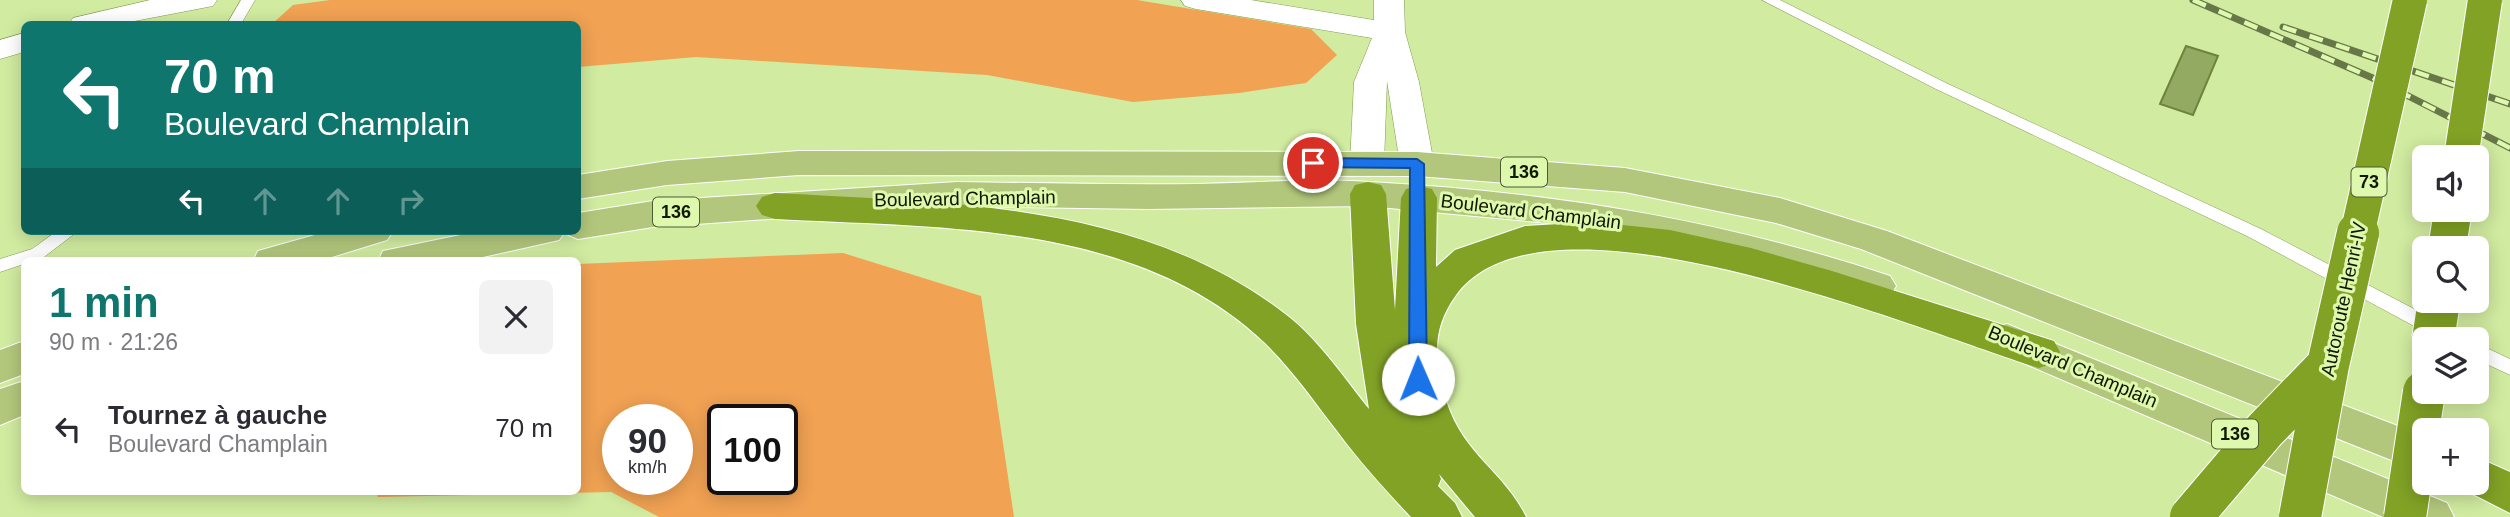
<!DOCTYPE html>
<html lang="fr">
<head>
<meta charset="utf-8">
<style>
	:root { --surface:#fff; --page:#f2f2f3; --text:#2b2b33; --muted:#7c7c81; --accent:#0f766e }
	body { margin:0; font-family:Arial,sans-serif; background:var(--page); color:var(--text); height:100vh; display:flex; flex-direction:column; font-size:26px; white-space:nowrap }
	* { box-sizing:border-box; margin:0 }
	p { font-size:23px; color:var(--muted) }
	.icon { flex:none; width:38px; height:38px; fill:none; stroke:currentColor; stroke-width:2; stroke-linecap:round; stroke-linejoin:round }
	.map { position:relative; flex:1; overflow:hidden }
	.drawer { position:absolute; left:21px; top:257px; width:560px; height:238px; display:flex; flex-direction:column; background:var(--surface); border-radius:10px; box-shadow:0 4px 18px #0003 }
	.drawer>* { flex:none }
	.banner { position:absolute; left:21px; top:21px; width:560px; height:214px; border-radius:10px; box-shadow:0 4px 18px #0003; background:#0f766e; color:#fff; overflow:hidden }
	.buttons { position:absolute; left:2412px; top:145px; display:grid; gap:14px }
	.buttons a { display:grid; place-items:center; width:77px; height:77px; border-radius:10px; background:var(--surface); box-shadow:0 4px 18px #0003; font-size:35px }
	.speed { position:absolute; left:602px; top:404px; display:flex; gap:14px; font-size:35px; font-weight:700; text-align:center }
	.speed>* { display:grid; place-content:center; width:91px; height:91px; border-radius:50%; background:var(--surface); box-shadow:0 4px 18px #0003; line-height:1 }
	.speed small { font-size:18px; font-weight:400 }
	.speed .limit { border:4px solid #111; border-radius:10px; background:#fff; color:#111 }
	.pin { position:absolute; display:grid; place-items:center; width:60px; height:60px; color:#fff; margin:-30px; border:4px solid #fff; border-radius:50%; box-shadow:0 2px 7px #0007 }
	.me { position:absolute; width:77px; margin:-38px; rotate:359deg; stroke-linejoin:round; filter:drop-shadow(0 0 5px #0008) }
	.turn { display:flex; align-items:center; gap:24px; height:147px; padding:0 28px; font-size:32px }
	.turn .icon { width:91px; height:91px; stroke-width:2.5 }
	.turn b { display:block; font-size:49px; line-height:60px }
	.lanes { display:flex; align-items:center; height:66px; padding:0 28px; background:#0003; justify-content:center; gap:35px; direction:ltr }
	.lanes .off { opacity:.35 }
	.round { display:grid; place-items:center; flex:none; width:74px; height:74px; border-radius:10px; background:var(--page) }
	.summary { display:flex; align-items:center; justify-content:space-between; height:119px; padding:0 28px }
	h1 { font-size:42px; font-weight:700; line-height:52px; color:var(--accent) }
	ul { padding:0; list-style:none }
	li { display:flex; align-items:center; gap:21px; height:105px; padding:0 28px }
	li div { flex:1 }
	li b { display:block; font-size:26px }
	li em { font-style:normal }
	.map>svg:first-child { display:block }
	.green { fill:#f1a253; fill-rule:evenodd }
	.building { fill:#93aa62; stroke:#6e843c; stroke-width:2 }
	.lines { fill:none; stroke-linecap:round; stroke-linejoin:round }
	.service-casing { stroke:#839a53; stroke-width:1 }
	.minor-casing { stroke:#839a53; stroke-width:1 }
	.primary-casing { stroke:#fff; stroke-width:2 }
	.motorway-casing { stroke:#fff; stroke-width:2 }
	.service { fill:#fff; fill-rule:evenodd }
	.minor { fill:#fff; fill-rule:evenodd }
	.primary { fill:#b3c77c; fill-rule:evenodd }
	.motorway { fill:#81a225; fill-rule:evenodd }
	.rail-casing { stroke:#677748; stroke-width:7 }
	.rail { stroke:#def8ad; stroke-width:4.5; stroke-dasharray:14; stroke-linecap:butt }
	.motorway-bridge-far1-casing { stroke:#fff; stroke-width:36; stroke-linecap:butt }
	.motorway-bridge-casing { stroke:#fff; stroke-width:44; stroke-linecap:butt }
	.motorway-bridge-far1 { stroke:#81a225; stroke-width:34 }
	.motorway-bridge { stroke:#81a225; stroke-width:42 }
	.route { fill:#1a73e8; stroke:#114b97; stroke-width:2 }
	.labels { text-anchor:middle; stroke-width:6; stroke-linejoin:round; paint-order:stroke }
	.shield { fill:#def8ad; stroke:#4e5b34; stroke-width:2 }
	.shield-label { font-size:18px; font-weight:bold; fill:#101800 }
	.street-label { font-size:19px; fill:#101800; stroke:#def8ad }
</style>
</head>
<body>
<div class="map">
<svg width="2510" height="517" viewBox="0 0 2510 517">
	<rect width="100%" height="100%" fill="#d1eba0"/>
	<path class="green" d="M330,0h807l174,29 26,26 -31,28 -67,10 -106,9 -146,-27 -291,-18 -118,10v-43h-306l21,-19z
		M843,253l138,43 33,221h-355l-48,-25 -233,5 -2,-5h202v-228zM618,420h59v60h-59zM723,420h59v60h-59z"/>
	<path class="building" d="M2186,46l32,10 -25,59 -33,-11z"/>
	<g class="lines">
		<g class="service-casing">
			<path id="service" d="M241,0h14l-14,24h-14z
				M1762,0h18l166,83 315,146 203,106 2,5h-26l-191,-103 -313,-148z
				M57,231h21l-34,26 -20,4v3l-24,8v-13l32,-10z
				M2476,343l34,16v16l-34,-16z"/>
		</g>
		<g class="minor-casing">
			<path id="minor" d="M150,0h67l-4,6 -94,18h-50l4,-6z
				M1181,0h70l123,20v-20h30l1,32 14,50 15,82 -5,8 -12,3 -12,-3 -5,-8 -13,-83 -3,82 -5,8 -12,3 -12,-3 -5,-8 4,-81 18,-44 -176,-29 -11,-3z
				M24,33v19l-24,7v-19z"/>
		</g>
		<g class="primary-casing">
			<path id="primary" d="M799,151l618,1 208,16 155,30 107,33 537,205v37l-563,-224 -85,-26 -151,-31 -208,-16 -618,-1 -132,10 -89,14v-24l89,-14z
				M957,182c79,1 159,3 238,2 58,-1 118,-6 175,-2 179,10 350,37 520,94l6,10 -6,10 -14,4 -72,-24 -155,-38 -89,-14 -192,-18 -220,3 -191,-3 -304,21 -75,12 -14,-6 -5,7 -94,21h-87l5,-10 97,-20h98v-18l75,-12z
				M329,231h64l-6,9 -68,21h-66l5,-10z
				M2007,324l440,179 7,14h-71l-390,-167 -6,-11 6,-11z
				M24,341v33l-24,9v-33z
				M24,381v34l-24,10v-36z"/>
		</g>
		<g class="motorway-casing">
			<path id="motorway" d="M1368,182l13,3 5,9 9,116 6,-112 5,-9 13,-3 13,3 5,9 -1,69 19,-17 70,-24 69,-4 76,8 81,18 81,23 222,70 6,11 -6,11 -15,5c-119,-37 -494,-195 -583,-73 -23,32 -22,58 -13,95 16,64 58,77 83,127h-51l-36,-43 2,5 -3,7 17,17 7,14h-51c-25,-27 -51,-55 -73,-85 -24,-31 -46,-63 -74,-90 -128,-121 -325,-114 -489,-123l-13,-4 -6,-9 6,-9 13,-4c177,10 368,9 514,124 31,25 55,61 80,92l-13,-85 -6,-130 5,-9z
				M2434,210h38l-6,38h-38z
				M2476,457l34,15v41l-49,-25 -2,-5h17z"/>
		</g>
		<use href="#service" class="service"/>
		<use href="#minor" class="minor"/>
		<use href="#primary" class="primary"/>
		<use href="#motorway" class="motorway"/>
		<g class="rail-casing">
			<path id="rail" d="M2193,0l182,79 135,69
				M2283,27l227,77"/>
		</g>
		<use href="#rail" class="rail"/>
		<g class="motorway-bridge-far1-casing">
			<path id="motorway-bridge-far1" d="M2461,158l24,-158
				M2357,235l53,-235"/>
		</g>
		<g class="motorway-bridge-casing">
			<path id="motorway-bridge" d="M2433,340l6,-39
				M2191,517l74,-87 63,-65
				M2300,517l28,-152 30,-132
				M2405,517l19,-125"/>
		</g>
		<use href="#motorway-bridge-far1" class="motorway-bridge-far1"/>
		<use href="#motorway-bridge" class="motorway-bridge"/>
	</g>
	<path class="route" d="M1313,158l104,1 7,5 3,215 -3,5h-12l-3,-5 1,-211 -102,-1v-7z"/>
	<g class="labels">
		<g class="shield">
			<rect x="1501" y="157.5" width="46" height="29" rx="5"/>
			<rect x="2351.5" y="167.5" width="35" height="29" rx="5"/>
			<rect x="653" y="197.5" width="46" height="29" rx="5"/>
			<rect x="2212" y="419.5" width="46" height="29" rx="5"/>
		</g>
		<g class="shield-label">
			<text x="1524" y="178">136</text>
			<text x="2369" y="188">73</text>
			<text x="676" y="218">136</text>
			<text x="2235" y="440">136</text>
		</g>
		<g class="street-label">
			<text transform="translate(965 198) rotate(-1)" y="7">Boulevard Champlain</text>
			<text transform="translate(1531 211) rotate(7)" y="7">Boulevard Champlain</text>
			<text transform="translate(2343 299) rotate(-78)" y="7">Autoroute Henri-IV</text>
			<text transform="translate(2073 366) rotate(23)" y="7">Boulevard Champlain</text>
		</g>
	</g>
</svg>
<div class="buttons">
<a><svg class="icon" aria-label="sound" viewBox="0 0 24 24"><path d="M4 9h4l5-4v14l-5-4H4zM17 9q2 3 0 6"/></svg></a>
<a><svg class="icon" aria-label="search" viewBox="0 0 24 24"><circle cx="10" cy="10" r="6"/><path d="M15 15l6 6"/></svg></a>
<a><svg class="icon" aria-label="layers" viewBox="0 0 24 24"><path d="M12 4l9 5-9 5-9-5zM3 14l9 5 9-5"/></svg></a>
<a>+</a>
</div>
<div class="speed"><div>90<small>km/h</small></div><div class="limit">100</div></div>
<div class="pin" style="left:1313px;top:163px;background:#d93025"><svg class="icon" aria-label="arrive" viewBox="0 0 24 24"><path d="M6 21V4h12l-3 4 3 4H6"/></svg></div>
<svg class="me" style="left:1418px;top:379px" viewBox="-20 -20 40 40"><circle r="19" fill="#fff"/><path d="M0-13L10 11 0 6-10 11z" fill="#1a73e8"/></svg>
<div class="banner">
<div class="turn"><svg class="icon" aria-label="left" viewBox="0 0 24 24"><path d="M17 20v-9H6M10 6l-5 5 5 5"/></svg><div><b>70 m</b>Boulevard Champlain</div></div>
<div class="lanes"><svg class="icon" aria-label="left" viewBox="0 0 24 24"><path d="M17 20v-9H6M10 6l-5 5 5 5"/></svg><svg class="icon off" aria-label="ahead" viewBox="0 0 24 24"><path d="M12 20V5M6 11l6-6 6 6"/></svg><svg class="icon off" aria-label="ahead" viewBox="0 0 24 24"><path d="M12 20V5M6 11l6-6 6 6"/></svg><svg class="icon off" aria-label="right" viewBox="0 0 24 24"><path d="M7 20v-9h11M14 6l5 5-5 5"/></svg></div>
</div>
<section class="drawer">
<div class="summary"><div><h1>1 min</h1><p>90 m · 21:26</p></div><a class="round"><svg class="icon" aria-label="close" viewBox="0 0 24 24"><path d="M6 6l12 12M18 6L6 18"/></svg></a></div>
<ul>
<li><svg class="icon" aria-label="left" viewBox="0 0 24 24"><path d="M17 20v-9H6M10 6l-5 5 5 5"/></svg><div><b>Tournez à gauche</b><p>Boulevard Champlain</p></div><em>70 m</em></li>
</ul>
</section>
</div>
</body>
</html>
